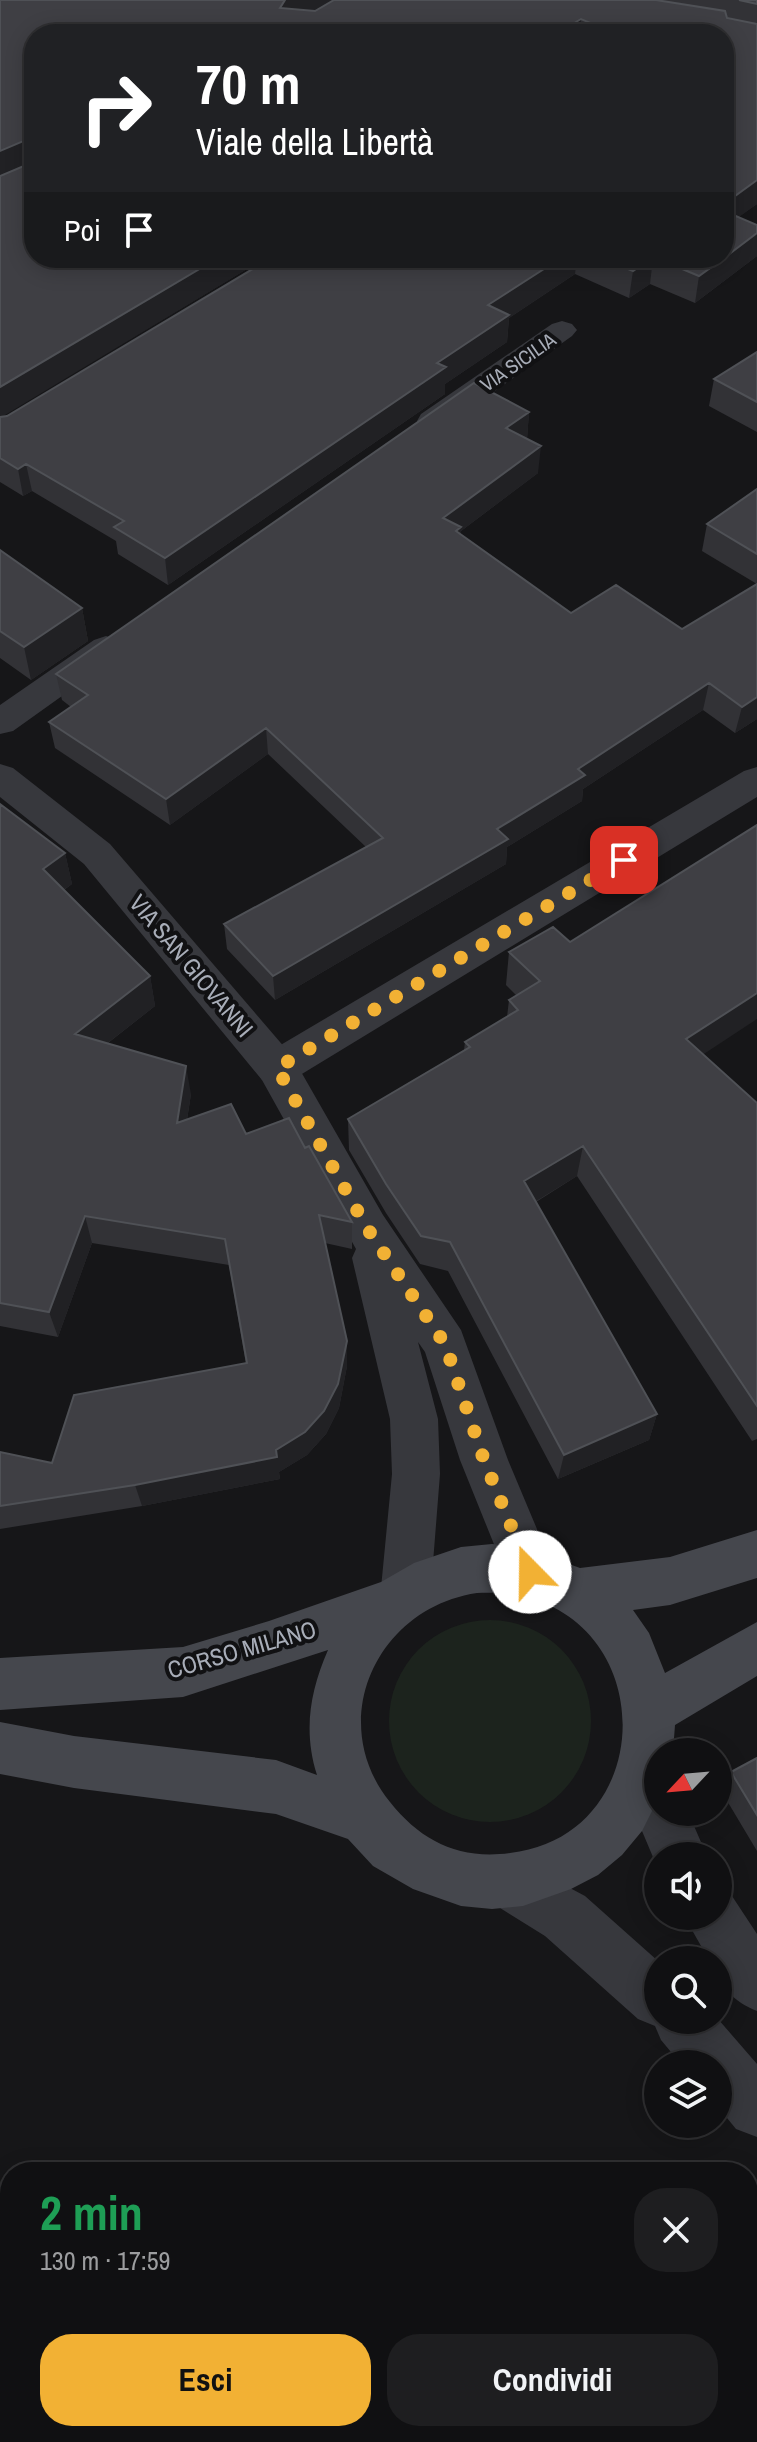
<!DOCTYPE html>
<html lang="it">
<head>
<meta charset="utf-8">
<style>
	:root { --surface:#101012; --page:#1e1e20; --text:#f1f3f6; --muted:#9c9d9f; --line:#303032; --accent:#f2b134 }
	body { margin:0; font-family:"Archivo Narrow",sans-serif; background:var(--page); color:var(--text); height:100vh; display:flex; flex-direction:column; font-size:30px; white-space:nowrap }
	* { box-sizing:border-box; margin:0 }
	p { font-size:26px; color:var(--muted) }
	.icon { flex:none; width:44px; height:44px; fill:none; stroke:currentColor; stroke-width:2; stroke-linecap:round; stroke-linejoin:round }
	.map { position:relative; flex:1; overflow:hidden }
	.panel { position:absolute; left:0px; top:2162px; width:758px; height:280px; display:flex; flex-direction:column; background:var(--surface); border-radius:32px 32px 0 0; box-shadow:0 4px 20px #0003,0 0 0 2px var(--line) }
	.panel>* { flex:none }
	.guide { position:absolute; left:24px; top:24px; width:710px; height:244px; border-radius:32px; box-shadow:0 4px 20px #0003,0 0 0 2px var(--line); background:#202124; color:#fff; overflow:hidden }
	.needle { width:52px; rotate:244deg }
	.tools { position:absolute; left:644px; top:1738px; display:grid; gap:16px }
	.tools a { display:grid; place-items:center; width:88px; height:88px; border-radius:50%; background:var(--surface); box-shadow:0 4px 20px #0003,0 0 0 2px var(--line); font-size:40px }
	.pin { position:absolute; display:grid; place-items:center; width:68px; height:68px; color:#fff; margin:-34px; border-radius:16px; box-shadow:0 4px 12px #0006 }
	.me { position:absolute; width:88px; margin:-44px; rotate:338deg; stroke-linejoin:round; filter:drop-shadow(0 0 6px #0008) }
	.turn { display:flex; align-items:center; gap:28px; height:168px; padding:0 40px; font-size:36px }
	.turn .icon { width:104px; height:104px; stroke-width:2.5 }
	.turn b { display:block; font-size:56px; line-height:68px }
	.then { display:flex; align-items:center; height:76px; padding:0 40px; background:#0003; gap:16px; font-size:30px }
	.round { display:grid; place-items:center; flex:none; width:84px; height:84px; border-radius:32px; background:var(--page) }
	.summary { display:flex; align-items:center; justify-content:space-between; height:136px; padding:0 40px }
	h1 { font-size:48px; font-weight:700; line-height:60px; color:#1e9e55 }
	.primary-button { display:flex; gap:16px; margin-top:auto; padding:16px 40px }
	.primary-button a { flex:1; height:92px; border-radius:32px; background:var(--accent); color:#111; font-size:32px; font-weight:700; line-height:92px; text-align:center }
	.primary-button a+a { background:var(--page); color:var(--text) }
	.map>svg:first-child { display:block }
	.green { fill:#1c231d }
	.lines { fill:none; stroke-linecap:round; stroke-linejoin:round }
	.minor { fill:#37383d; fill-rule:evenodd }
	.tertiary { fill:#37383d; fill-rule:evenodd }
	.secondary { fill:#45474d; fill-rule:evenodd }
	.wall { fill:#323236; fill-rule:evenodd }
	.shaded-wall { fill:#212124 }
	.building { fill:#3f3f44; stroke:#4f5156; stroke-width:2 }
	.route { stroke:#f2b134; stroke-width:14; stroke-dasharray:0 25.2 }
	.labels { text-anchor:middle; stroke-width:8; stroke-linejoin:round; paint-order:stroke }
	.far-street-label { font-size:20px; fill:#a8adb8; stroke:#111113 }
	.street-label { font-size:24px; fill:#a8adb8; stroke:#111113 }
</style>
</head>
<body>
<div class="map">
<svg width="757" height="2442" viewBox="0 0 757 2442">
	<rect width="100%" height="100%" fill="#161618"/>
	<path class="green" d="M389 1721a101 101 0 1 1 202 0a101 101 0 1 1-202 0Z"/>
	<g class="lines">
		<path class="minor" d="M562,321l10,3 5,6 -5,6 -129,92 -11,2 -11,-2 -4,-7 4,-7 131,-90z
			M106,636l12,4 5,8 -5,8 -105,75 -13,3v-29l94,-65z
			M757,767v30l-465,283 -15,5 -15,-5 -6,-12 6,-12 482,-285z"/>
		<path class="tertiary" d="M0,764l13,4 97,76 182,212 91,159 78,115 47,130 47,112 -7,17 -18,7 -18,-7 -52,-129 -35,-108 -7,-10 20,77 2,55 -9,114 -7,17 -18,7 -18,-7 -7,-17 11,-114 -2,-55 -38,-161 4,-9 -94,-169 -178,-216 -84,-67z
			M658,1786v26h30l19,44h-49v13l-24,-57 8,-19z
			M508,1855l77,41 73,65v59l60,-1 39,45v73l-21,-8 -18,-22v-43h-37l-20,-24 -6,-14 -17,-7 -93,-83 -56,-35 -8,-19 8,-19z
			M718,1891l14,5 25,38v77c-23,-9 -39,-24 -39,-51h-9l-25,-44h34z"/>
		<path class="secondary" d="M757,1530v48l-87,27 -37,5 16,23 16,40 92,-51v54l-82,49 -2,27h-15v47l-16,32 -20,24 -24,20 -27,14 -48,17 -31,3 -31,-3 -48,-17 -40,-23 -25,-27 -72,-25 -202,-26 -74,-14v-52l74,14 202,24 41,15c-14,-44 -7,-84 11,-125l-145,47 -183,13v-52l183,-11 86,-26 112,-39 33,-19 47,-16 31,-3 31,3 57,21 90,-11zM477,1593c182,-10 194,241 33,260 -51,7 -89,-12 -120,-51 -65,-80 -14,-194 87,-209z"/>
	</g>
	<path class="wall" d="M0,0h757v204l-19,13 19,8v31l-62,47 -45,-19 -21,14 -54,-24 -66,44 -2,24 -62,42v10l-277,191 -50,-31 -2,-13 -84,-50 -9,5 -23,-14zM34,34h690v224h-453l-264,158 -7,1 265,-159h-231z
		M757,352v80l-48,-26 5,-27z
		M529,412l-2,27 11,34 -77,58 -1,3 111,79 111,16 75,-45 -55,-33 5,-27 50,-35v230l-22,14 -32,-23 -120,79 -1,12 -75,46 -1,17 -231,136 -48,-51 -3,-25 142,-77 -98,-93 -98,71 -115,-77 -6,-26 22,-15 -9,-7 -6,-26z
		M0,550l82,58 6,33 -57,39 -31,-22z
		M0,804l65,49 7,31 -8,6 86,86 5,30 -47,37 83,51 -4,26 118,28 47,74v27l-27,-6 22,123 -8,42 -13,26 -19,21 -28,17 1,7 -138,27 -142,23v-77l52,11 194,-99 -17,-99 -137,-22 -34,94 -58,-11z
		M509,952l194,102 54,49v336l-5,2 -175,-265 -41,26 121,212 -8,26 -91,39 -110,-208 -28,-7 -34,-51 -37,-63 -1,-31 116,-69 1,-8 42,-25 2,-17 8,-4 -11,-11z
		M757,1758v93l-37,-62 11,-17z
		M757,2334v80l-9,2v-79z
		M400,2432h280l-42,10h-275z"/>
	<path class="shaded-wall" d="M284,0h51l-54,34 -1,-26z
		M581,19l-1,15h-24z
		M28,139l5,26 -33,15v-29z
		M757,180v24l-33,24v-24z
		M757,233v23l-62,47 4,-27z
		M218,258h47l-265,160v-31z
		M561,258h16l-2,16 -66,44 -2,24 -62,42v10l-277,191 -3,-27 272,-195 51,-58z
		M651,258h2l-3,26 -21,14 4,-27z
		M529,412l-2,28 -21,-12z
		M541,446l-3,27 -77,58 -2,23 -16,-36z
		M26,464l6,27 -9,5 -5,-27z
		M82,608l6,33 -57,39 -7,-33z
		M709,683l-6,27 -120,79 -1,12 -75,46 -1,17 -231,136 -2,-24 224,-147 81,-60z
		M757,697v22l-22,14 7,-26z
		M266,728l2,26 -98,71 -4,-26z
		M65,853l7,31 -22,15 -7,-30z
		M150,976l5,30 -73,57 -7,-29z
		M757,993v26l-79,52 8,-32z
		M186,1066l5,28 -9,57 -5,-28z
		M583,1146l-6,30 -57,35 4,-30z
		M85,1216l7,27 -34,94 -9,-25z
		M347,1341v25l-8,42 -13,26 -19,21 -28,17 1,7 -138,27 -7,-21 141,-35z
		M657,1414l-8,26 -91,39 6,-24z
		M10,2274v99l-10,64v-100z"/>
	<path class="building" d="M0,0h285l-5,8 35,3 19,-11h322l69,11 2,7 30,6v156l-33,24v-170h-107l-36,-15 -25,15h-522v224h184l-218,129v-211l31,-13 2,-22 -5,-2 -28,12z
		M739,0h18v4z
		M724,211l33,14v8l-33,25z
		M271,258h290l-73,47 21,10 -72,48 9,4 -281,191 -51,-31 10,-6 -98,-57 -8,5 -18,-11v-41l7,-1z
		M602,258h49l-18,13z
		M656,258h68l-25,18z
		M757,352v50l-43,-23z
		M474,383l55,29 -23,16 35,18 -98,72 18,9 -5,4 115,82 45,-28 66,44 75,-45v113l-15,10 -33,-24 -131,86 7,6 -88,54 11,10 -235,137 -49,-52 159,-86 -117,-110 -100,71 -117,-77 39,-27 -32,-21z
		M757,489v65l-50,-30z
		M0,550l82,58 -58,39 -24,-16z
		M0,804l65,49 -22,16 107,107 -75,58 111,32 -9,57 54,-19 15,30 43,-16 16,30 4,-2 43,76 -33,-7 28,126 -9,43 -14,27 -19,21 -29,18 1,7 -142,28 -135,21v-54l52,11 22,-68 173,-32 -22,-124 -140,-23 -36,96 -49,-9z
		M757,825v168l-71,46 71,64v303l-174,-260 -59,35 133,233 -93,41 -114,-213 -29,-6 -35,-52 -38,-65 122,-72 -5,-5 53,-32 -9,-10 31,-19 -31,-29 44,-25 17,15z
		M757,1758v57l-26,-43z
		M0,2268l10,1 -10,68z
		M757,2341v73l-9,2v-73z
		M425,2432h255l-42,10h-250z"/>
	<g class="lines">
		<path class="route" d="M530,1572l-46,-112 -39,-116 -78,-116 -90,-160 347,-208"/>
	</g>
	<g class="labels">
		<g class="far-street-label">
			<text transform="translate(518 362) rotate(-35)" y="7">VIA SICILIA</text>
		</g>
		<g class="street-label">
			<text transform="translate(191 966) rotate(50)" y="8">VIA SAN GIOVANNI</text>
			<text transform="translate(242 1650) rotate(-16)" y="8">CORSO MILANO</text>
		</g>
	</g>
</svg>
<div class="tools">
<a><svg class="needle" viewBox="-14 -14 28 28"><path d="M0-13l5 13h-10z" fill="#e53935"/><path d="M0 13l5-13h-10z" fill="#9c9d9f"/></svg></a>
<a><svg class="icon" aria-label="sound" viewBox="0 0 24 24"><path d="M4 9h4l5-4v14l-5-4H4zM17 9q2 3 0 6"/></svg></a>
<a><svg class="icon" aria-label="search" viewBox="0 0 24 24"><circle cx="10" cy="10" r="6"/><path d="M15 15l6 6"/></svg></a>
<a><svg class="icon" aria-label="layers" viewBox="0 0 24 24"><path d="M12 4l9 5-9 5-9-5zM3 14l9 5 9-5"/></svg></a>
</div>
<div class="pin" style="left:624px;top:860px;background:#d93025"><svg class="icon" aria-label="arrive" viewBox="0 0 24 24"><path d="M6 21V4h12l-3 4 3 4H6"/></svg></div>
<svg class="me" style="left:530px;top:1572px" viewBox="-20 -20 40 40"><circle r="19" fill="#fff"/><path d="M0-13L10 11 0 6-10 11z" fill="#f2b134"/></svg>
<div class="guide">
<div class="turn"><svg class="icon" aria-label="right" viewBox="0 0 24 24"><path d="M7 20v-9h11M14 6l5 5-5 5"/></svg><div><b>70 m</b>Viale della Libertà</div></div>
<div class="then">Poi<svg class="icon" aria-label="arrive" viewBox="0 0 24 24"><path d="M6 21V4h12l-3 4 3 4H6"/></svg></div>
</div>
<section class="panel">
<div class="summary"><div><h1>2 min</h1><p>130 m · 17:59</p></div><a class="round"><svg class="icon" aria-label="close" viewBox="0 0 24 24"><path d="M6 6l12 12M18 6L6 18"/></svg></a></div>
<div class="primary-button"><a>Esci</a><a>Condividi</a></div>
</section>
</div>
</body>
</html>
